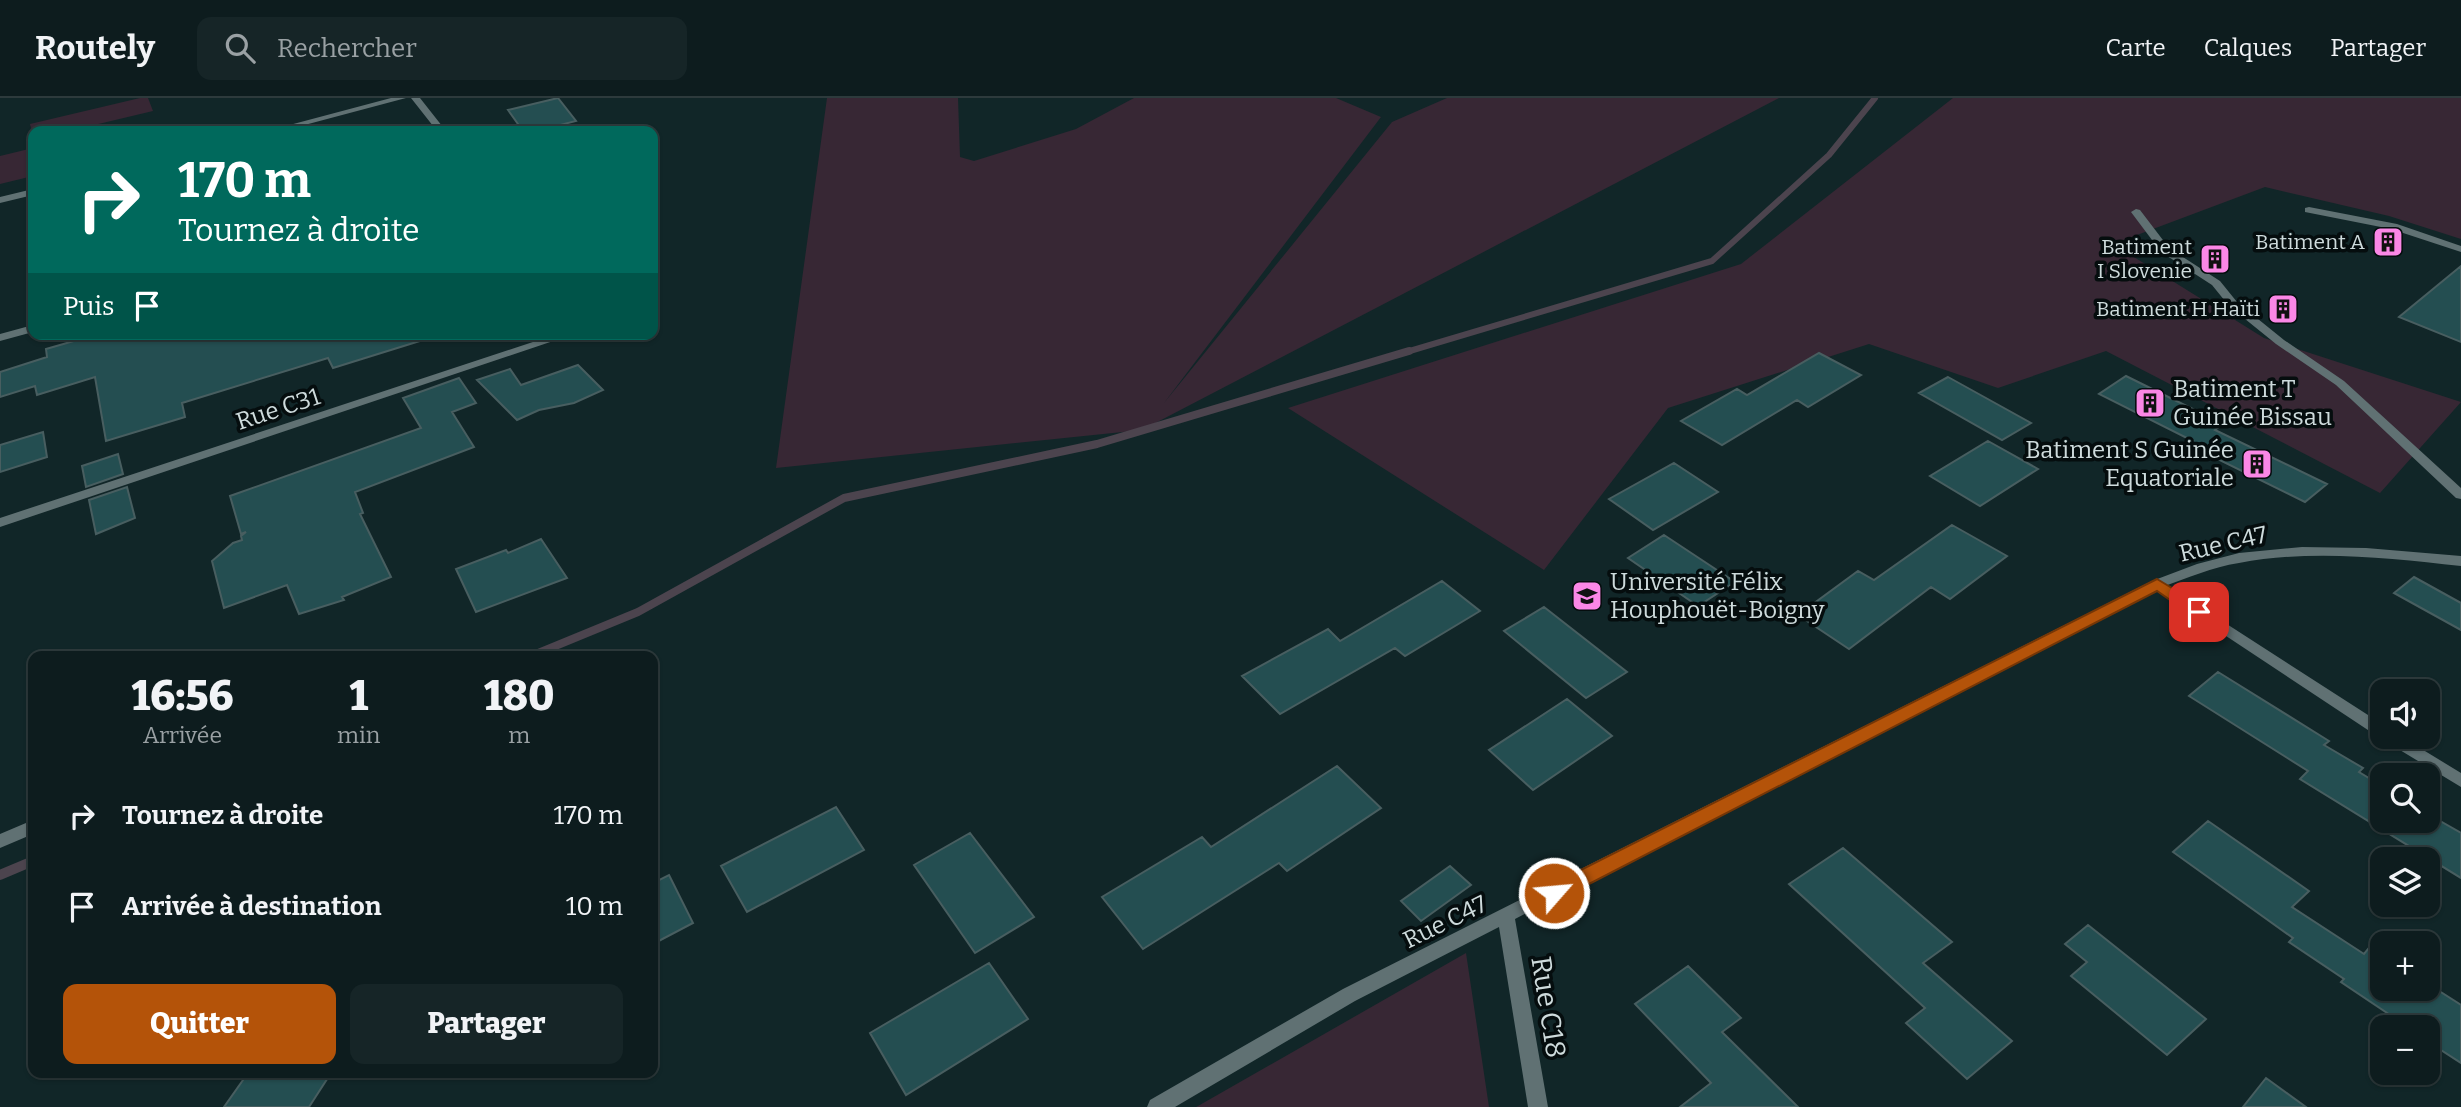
<!DOCTYPE html>
<html lang="fr">
<head>
<meta charset="utf-8">
<style>
	:root { --surface:#0d1c1e; --page:#162527; --text:#f1f3f6; --muted:#9aa1a4; --line:#2d3a3c; --accent:#b45309 }
	body { margin:0; font-family:Bitter,serif; background:var(--page); color:var(--text); height:100vh; display:flex; flex-direction:column; font-size:26px; white-space:nowrap }
	* { box-sizing:border-box; margin:0 }
	p { font-size:23px; color:var(--muted) }
	.icon { flex:none; width:38px; height:38px; fill:none; stroke:currentColor; stroke-width:2; stroke-linecap:round; stroke-linejoin:round }
	.map { position:relative; flex:1; overflow:hidden }
	.panel { position:absolute; left:28px; top:553px; width:630px; height:427px; display:flex; flex-direction:column; background:var(--surface); border-radius:14px; box-shadow:0 2px 5px #0004,0 0 0 2px var(--line) }
	.panel>* { flex:none }
	.hud { position:absolute; left:28px; top:28px; width:630px; height:214px; border-radius:14px; box-shadow:0 2px 5px #0004,0 0 0 2px var(--line); background:#00695c; color:#fff; overflow:hidden }
	.controls { position:absolute; left:2370px; top:581px; display:grid; gap:14px }
	.controls a { display:grid; place-items:center; width:70px; height:70px; border-radius:14px; background:var(--surface); box-shadow:0 2px 5px #0004,0 0 0 2px var(--line); font-size:35px }
	.pin { position:absolute; display:grid; place-items:center; width:60px; height:60px; color:#fff; margin:-30px; border-radius:14px; box-shadow:0 4px 10px #0006 }
	.me { position:absolute; width:77px; margin:-38px; rotate:63deg; stroke-linejoin:round; filter:drop-shadow(0 0 5px #0008) }
	.turn { display:flex; align-items:center; gap:24px; height:147px; padding:0 35px; font-size:32px }
	.turn .icon { width:91px; height:91px; stroke-width:2.5 }
	.turn b { display:block; font-size:49px; line-height:60px }
	.then { display:flex; align-items:center; height:66px; padding:0 35px; background:#0003; gap:14px; font-size:26px }
	.eta { display:flex; justify-content:space-evenly; align-items:center; height:119px; text-align:center }
	.eta b { font-size:42px; font-weight:800; line-height:49px }
	.button { display:flex; gap:14px; margin-top:auto; padding:14px 35px }
	.button a { flex:1; height:80px; border-radius:14px; background:var(--accent); color:#fff; font-size:28px; font-weight:800; line-height:80px; text-align:center }
	.button a+a { background:var(--page); color:var(--text) }
	ul { padding:0; list-style:none }
	li { display:flex; align-items:center; gap:21px; height:91px; padding:0 35px }
	li div { flex:1 }
	li b { display:block; font-size:26px }
	li em { font-style:normal }
	header { display:flex; align-items:center; gap:42px; box-sizing:border-box; height:98px; padding:0 35px; background:var(--surface); border-bottom:2px solid var(--line) }
	header strong { font-size:33px }
	nav { display:flex; gap:38px; margin-inline-start:auto; font-size:24px }
	.search { width:490px; height:63px; background:var(--page); display:flex; align-items:center; gap:18px; box-sizing:border-box; padding:0 24px; border-radius:14px; color:var(--muted); font-size:26px }
	.map>svg:first-child { display:block }
	.green { fill:#372734 }
	.lines { fill:none; stroke-linecap:round; stroke-linejoin:round }
	.stream-far2 { stroke:#4c444e; stroke-width:6 }
	.stream-far1 { stroke:#4c444e; stroke-width:8 }
	.stream { stroke:#4c444e; stroke-width:10 }
	.building { fill:#244e51; stroke:#485e60; stroke-width:2 }
	.service { fill:#607173; fill-rule:evenodd }
	.minor { fill:#607173; fill-rule:evenodd }
	.route { fill:#b45309; stroke:#753606; stroke-width:2 }
	.labels { text-anchor:middle; stroke-width:7; stroke-linejoin:round; paint-order:stroke }
	.far-poi-label { font-size:21px; fill:#cedbdc; stroke:#050d0e; text-anchor:end }
	.poi-label { font-size:24px; fill:#cedbdc; stroke:#050d0e; text-anchor:start }
	.street-label { font-size:24px; fill:#cedbdc; stroke:#050d0e }
	.near-street-label { font-size:28px; fill:#cedbdc; stroke:#050d0e }
</style>
</head>
<body>
<header>
<strong>Routely</strong>
<div class="search"><svg class="icon" aria-label="search" viewBox="0 0 24 24"><circle cx="10" cy="10" r="6"/><path d="M15 15l6 6"/></svg>Rechercher</div>
<nav><a>Carte</a><a>Calques</a><a>Partager</a></nav>
</header>
<div class="map">
<svg width="2461" height="1009" viewBox="0 0 2461 1009">
	<rect width="100%" height="100%" fill="#112628"/>
	<path class="green" d="M140,0h8l5,13 -84,20h-36v5l-3,-12z
		M827,0h131l2,59 14,4 102,-32 58,-31h202l45,19 -217,286 228,-281 55,-24h332l-637,332 -366,38z
		M1953,0h508v141l-72,-23 -124,-29 -152,57 151,94 197,64 -81,91 -274,-142 -108,37 -129,-44 -201,64 -124,162 -256,-162 453,-144z
		M33,50v28l-33,8v-28z
		M1466,855l23,154h-293l2,-1z"/>
	<g class="lines">
		<path class="stream-far2" d="M1403,255l309,-92 117,-106 46,-57"/>
		<path class="stream-far1" d="M531,558l107,-44 206,-114 253,-54 312,-93"/>
		<path class="stream" d="M0,777l33,-14"/>
	</g>
	<path class="building" d="M558,0l18,23 -39,10h-14l-15,-21z
		M2461,168v76l-62,-25z
		M98,236h324l1,6 -90,28 -5,-10 -146,45 3,14 -79,24 -11,-64 -58,18 -2,-9 -35,11v-25l47,-15 -1,-8z
		M1819,255l42,22 -53,32 -11,-7 -75,45 -41,-24 56,-32 10,6z
		M578,267l25,25 -29,13 -35,7 -22,10 -40,-40 33,-11 11,16z
		M2126,278l97,48 -8,6 112,54 -22,18 -116,-57 4,-4 -94,-47z
		M1948,279l83,46 -29,17 -83,-47z
		M459,280l17,25 -24,9 22,35 -119,45 8,21 -3,1 31,63 -49,20 2,3 -45,14 -12,-29 -63,23 -12,-47 21,-18 9,-3 -1,-4 5,-4 -5,2 -11,-38 191,-68 -18,-30z
		M43,334l4,25 -47,15v-27z
		M1988,343l50,28 -58,37 -50,-30z
		M118,356l5,20 -37,13 -4,-21z
		M1674,365l44,29 -65,38 -44,-31z
		M127,389l8,31 -39,16 -7,-34z
		M1952,427l55,31 -57,43 -19,-12 -82,62 -51,-34 60,-44 16,9z
		M1664,437l71,47 -37,24 -70,-48z
		M541,441l26,39 -91,34 -20,-43 50,-19 2,3z
		M2414,479l47,26v27l-67,-37z
		M1442,483l38,30 -75,45 -10,-8 -115,66 -38,-38 86,-47 12,12z
		M1544,509l83,65 -41,26 -82,-67z
		M2218,574l111,69 -5,4 39,23 -4,4 23,14v35h58l21,12v45l-161,-99 8,-8 -119,-75z
		M1567,601l45,37 -79,54 -44,-40z
		M1337,668l44,42 -94,63 -8,-8 -136,86 -41,-52 100,-60 9,10z
		M836,709l28,43 -117,62 -26,-46z
		M2208,723l101,70 -17,16 72,47 18,-22v57h54l25,16v58l-34,-22v-14h-19l-67,-45 3,-3 -55,-37 4,-4 -120,-86z
		M970,735l64,84 -59,36 -61,-88z
		M1843,750l109,94 -29,21 89,78 -45,38 -61,-56 19,-15 -136,-124z
		M1450,768l21,19 -50,36 -20,-20z
		M669,777l24,48 -40,21v-61z
		M2088,827l118,94 -39,36 -96,-79 16,-14 -22,-18z
		M989,865l39,56 -122,76 -36,-62z
		M1688,868l53,52 -19,14 76,75h-118l31,-24 -76,-79z
		M248,975h83l-22,34h-85z
		M2266,980l40,29h-63z"/>
	<g class="lines">
		<path class="service" d="M2136,111l4,1 29,38 51,33 17,21 47,38 60,41 117,107v11l-5,-1 -120,-113 -60,-41 -47,-38 -17,-21 -51,-33 -30,-40z
			M2157,481l225,145v13h20l59,36v14l-76,-46 -2,-3 -6,-2 -225,-149 -2,-3z"/>
		<path class="minor" d="M391,0h15l-124,33h-15z
			M411,0h9l26,33h-9z
			M33,91v6l-33,8v-6z
			M2309,109l88,17 64,22v6l-70,-23 -86,-17v-4z
			M33,227v7l-33,9v-7z
			M557,236h17l-574,193v-9z
			M2302,449l64,1 95,8v10c-73,-8 -149,-17 -222,-3 -27,4 -51,15 -77,24l-647,332 33,188h-20l-29,-180 -144,74 -180,106h-28l3,-7 193,-111 809,-408 45,-17 42,-11z
			M33,722v14l-33,14v-14z"/>
	</g>
	<path class="route" d="M2157,481l48,29 2,4 -2,4h-12l-36,-25 -597,308 -6,2 -7,-2 -3,-6 3,-6z"/>
	<defs>
		<g id="building-square" transform="scale(1.575)"><rect x="-9" y="-9" width="18" height="18" rx="4" fill="#fb87e6" stroke="#050d0e"/><path d="M-4-6H4V6H1V3H-1V6H-4ZM-2.5-4.3h1.7v1.8h-1.7ZM.8-4.3h1.7v1.8H.8ZM-2.5-1h1.7V.8h-1.7ZM.8-1h1.7V.8H.8Z" fill="#111"/></g>
		<g id="university-square" transform="scale(1.575)"><rect x="-9" y="-9" width="18" height="18" rx="4" fill="#fb87e6" stroke="#050d0e"/><path d="M0-5L7-2L0 1L-7-2ZM-4 1L0 2.5L4 1V4Q0 6-4 4Z" fill="#111"/></g>
	</defs>
	<g fill-rule="evenodd">
		<use href="#building-square" x="2388" y="144"/>
		<use href="#building-square" x="2215" y="161"/>
		<use href="#building-square" x="2283" y="211"/>
		<use href="#building-square" x="2150" y="305"/>
		<use href="#building-square" x="2257" y="366"/>
		<use href="#university-square" x="1587" y="498"/>
	</g>
	<g class="labels">
		<g class="far-poi-label">
			<text x="2365" y="151">Batiment A</text>
			<text x="2192" y="156">Batiment<tspan x="2192" dy="24">I Slovenie</tspan></text>
			<text x="2260" y="218">Batiment H Haïti</text>
		</g>
		<g class="poi-label">
			<text x="2173" y="299">Batiment T<tspan x="2173" dy="28">Guinée Bissau</tspan></text>
			<text x="2234" y="360" text-anchor="end">Batiment S Guinée<tspan x="2234" dy="28">Equatoriale</tspan></text>
			<text x="1610" y="492">Université Félix<tspan x="1610" dy="28">Houphouët-Boigny</tspan></text>
		</g>
		<g class="street-label">
			<text transform="translate(278 311) rotate(-18)" y="8">Rue C31</text>
			<text transform="translate(2223 446) rotate(-13)" y="8">Rue C47</text>
			<text transform="translate(1445 824) rotate(-26)" y="8">Rue C47</text>
		</g>
		<g class="near-street-label">
			<text transform="translate(1549 909) rotate(81)" y="10">Rue C18</text>
		</g>
	</g>
</svg>
<div class="controls">
<a><svg class="icon" aria-label="sound" viewBox="0 0 24 24"><path d="M4 9h4l5-4v14l-5-4H4zM17 9q2 3 0 6"/></svg></a>
<a><svg class="icon" aria-label="search" viewBox="0 0 24 24"><circle cx="10" cy="10" r="6"/><path d="M15 15l6 6"/></svg></a>
<a><svg class="icon" aria-label="layers" viewBox="0 0 24 24"><path d="M12 4l9 5-9 5-9-5zM3 14l9 5 9-5"/></svg></a>
<a>+</a>
<a>−</a>
</div>
<div class="pin" style="left:2199px;top:514px;background:#d93025"><svg class="icon" aria-label="arrive" viewBox="0 0 24 24"><path d="M6 21V4h12l-3 4 3 4H6"/></svg></div>
<svg class="me" style="left:1554px;top:795px" viewBox="-20 -20 40 40"><circle r="17" fill="#b45309" stroke="#fff" stroke-width="3"/><path d="M0-11L8 9 0 5-8 9z" fill="#fff"/></svg>
<div class="hud">
<div class="turn"><svg class="icon" aria-label="right" viewBox="0 0 24 24"><path d="M7 20v-9h11M14 6l5 5-5 5"/></svg><div><b>170 m</b>Tournez à droite</div></div>
<div class="then">Puis<svg class="icon" aria-label="arrive" viewBox="0 0 24 24"><path d="M6 21V4h12l-3 4 3 4H6"/></svg></div>
</div>
<section class="panel">
<div class="eta">
<div><b>16:56</b><p>Arrivée</p></div>
<div><b>1</b><p>min</p></div>
<div><b>180</b><p>m</p></div>
</div>
<ul>
<li><svg class="icon" aria-label="right" viewBox="0 0 24 24"><path d="M7 20v-9h11M14 6l5 5-5 5"/></svg><div><b>Tournez à droite</b></div><em>170 m</em></li>
<li><svg class="icon" aria-label="arrive" viewBox="0 0 24 24"><path d="M6 21V4h12l-3 4 3 4H6"/></svg><div><b>Arrivée à destination</b></div><em>10 m</em></li>
</ul>
<div class="button"><a>Quitter</a><a>Partager</a></div>
</section>
</div>
</body>
</html>
